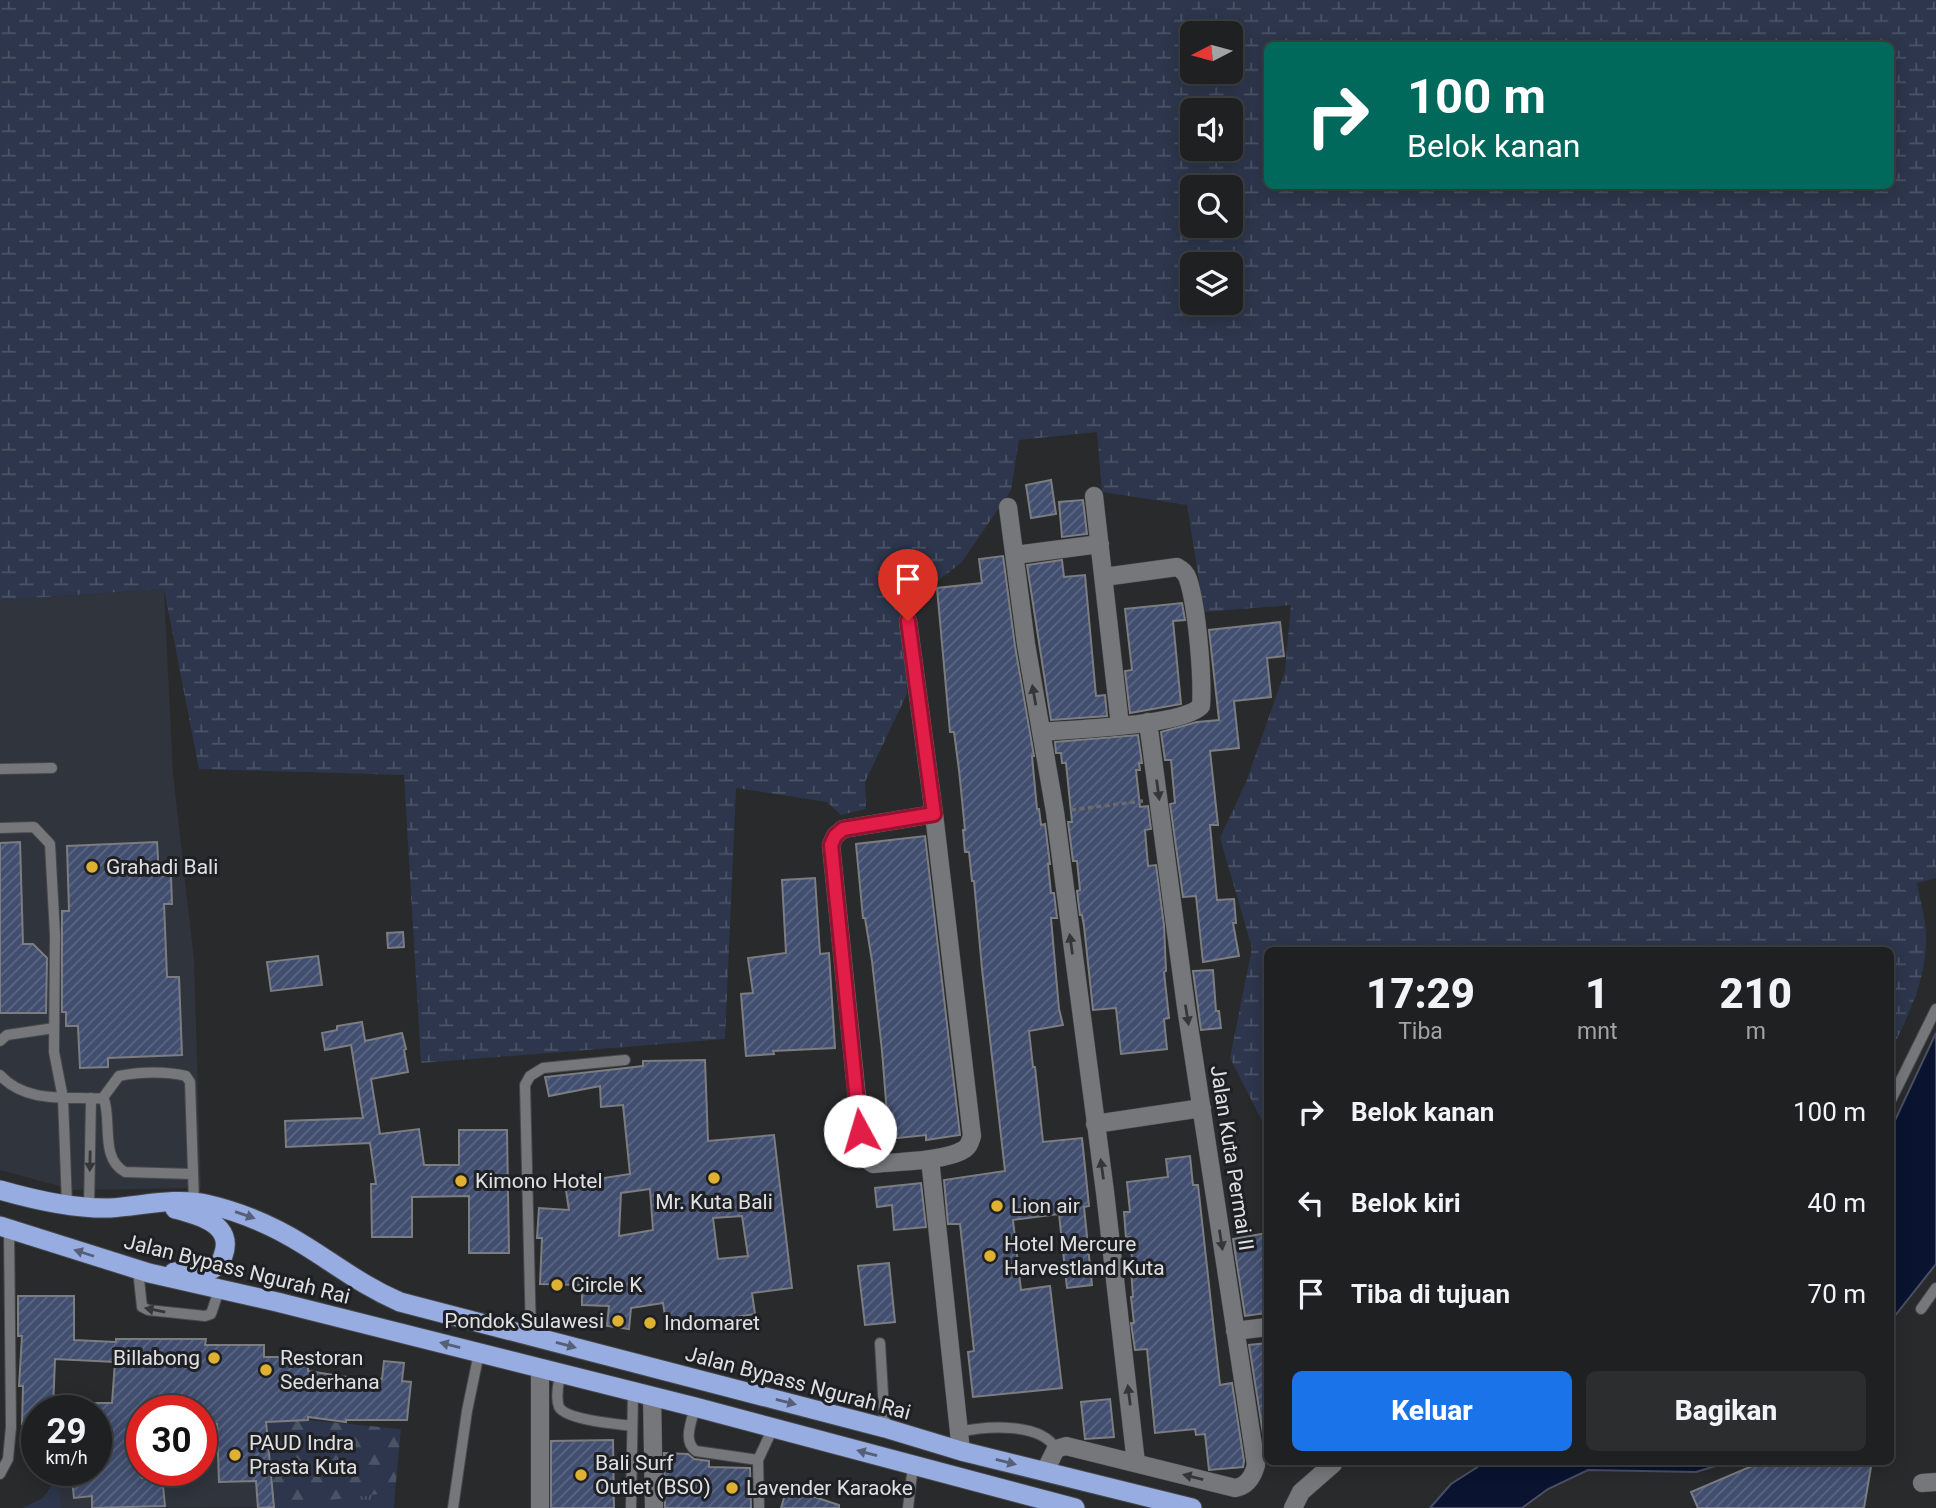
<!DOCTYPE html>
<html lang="id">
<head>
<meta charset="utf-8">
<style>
	:root { --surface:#1f2021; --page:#2c2d2e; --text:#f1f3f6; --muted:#a1a3a5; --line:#3c3e3f; --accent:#1a73e8 }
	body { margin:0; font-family:Roboto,sans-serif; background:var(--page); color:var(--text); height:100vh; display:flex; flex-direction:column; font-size:26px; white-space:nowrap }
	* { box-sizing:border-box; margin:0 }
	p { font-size:23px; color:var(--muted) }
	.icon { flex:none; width:38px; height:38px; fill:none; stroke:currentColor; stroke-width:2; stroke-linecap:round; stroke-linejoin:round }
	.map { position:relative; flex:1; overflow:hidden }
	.drawer { position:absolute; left:1264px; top:947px; width:630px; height:518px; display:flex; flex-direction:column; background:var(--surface); border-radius:10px; box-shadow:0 4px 18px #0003,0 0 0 2px var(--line) }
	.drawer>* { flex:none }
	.top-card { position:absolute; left:1264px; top:42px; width:630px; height:147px; border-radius:10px; box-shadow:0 4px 18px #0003,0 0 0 2px var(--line); background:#00695c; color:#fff; overflow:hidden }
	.needle { width:46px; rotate:264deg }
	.fabs { position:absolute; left:1180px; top:21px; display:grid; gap:14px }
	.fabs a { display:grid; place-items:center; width:63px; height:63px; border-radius:10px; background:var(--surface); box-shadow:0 4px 18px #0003,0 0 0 2px var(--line); font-size:35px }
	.speed { position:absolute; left:21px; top:1395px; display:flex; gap:14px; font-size:35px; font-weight:700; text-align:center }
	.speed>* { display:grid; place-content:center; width:91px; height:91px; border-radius:50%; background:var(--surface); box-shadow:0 4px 18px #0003,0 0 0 2px var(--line); line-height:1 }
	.speed small { font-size:18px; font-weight:400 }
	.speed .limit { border:10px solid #d22; background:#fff; color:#111 }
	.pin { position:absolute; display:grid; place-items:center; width:60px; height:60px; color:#fff; margin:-72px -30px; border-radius:50% 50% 50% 0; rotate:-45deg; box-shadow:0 0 7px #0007 }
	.pin .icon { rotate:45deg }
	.me { position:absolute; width:77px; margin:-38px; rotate:354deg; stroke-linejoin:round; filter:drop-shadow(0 0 5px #0008) }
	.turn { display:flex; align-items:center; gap:24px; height:147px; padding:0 28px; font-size:32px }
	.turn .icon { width:91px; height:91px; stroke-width:2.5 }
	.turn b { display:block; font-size:49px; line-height:60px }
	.eta { display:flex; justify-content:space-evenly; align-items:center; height:119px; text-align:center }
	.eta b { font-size:42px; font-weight:800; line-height:49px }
	.primary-button { display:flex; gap:14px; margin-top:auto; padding:14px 28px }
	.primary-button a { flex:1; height:80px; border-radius:10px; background:var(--accent); color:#fff; font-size:28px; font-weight:800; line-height:80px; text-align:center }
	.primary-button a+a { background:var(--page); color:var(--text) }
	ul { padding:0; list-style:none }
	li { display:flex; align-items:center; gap:21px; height:91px; padding:0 28px }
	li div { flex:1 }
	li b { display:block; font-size:26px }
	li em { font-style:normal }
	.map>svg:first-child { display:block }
	.built { fill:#30343c }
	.grass { fill:url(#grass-tufts) }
	.forest { fill:url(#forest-firs) }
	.wetland { fill:url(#wetland-marsh); fill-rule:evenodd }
	.water { fill:#0a132f; stroke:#4a5064; stroke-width:2 }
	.building { fill:url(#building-hatch); stroke:#7b7d80; stroke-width:2; fill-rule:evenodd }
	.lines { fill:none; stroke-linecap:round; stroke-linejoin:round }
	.service-casing { stroke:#47484a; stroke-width:12 }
	.minor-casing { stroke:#47484a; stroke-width:19 }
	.trunk-casing { stroke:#47484a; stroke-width:21 }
	.path { stroke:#6a6b6c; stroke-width:3.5; stroke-dasharray:5 3.5; stroke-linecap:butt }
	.service { stroke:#76777a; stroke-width:10 }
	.minor { stroke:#76777a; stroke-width:18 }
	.trunk { stroke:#97ace1; stroke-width:19 }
	.oneway { fill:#353639 }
	.oneway2 { fill:#555f78 }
	.route-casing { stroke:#92132f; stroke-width:18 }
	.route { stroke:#e11d48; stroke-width:12 }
	.poi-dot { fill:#dfb133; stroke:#1f2023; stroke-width:2.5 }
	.labels { text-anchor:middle; stroke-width:6; stroke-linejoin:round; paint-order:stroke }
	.poi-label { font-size:21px; fill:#dfe0e1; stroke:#1f2023; text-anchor:start }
	.street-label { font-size:21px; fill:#dfe0e1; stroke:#1f2023 }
</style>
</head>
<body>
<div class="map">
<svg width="1936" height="1508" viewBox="0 0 1936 1508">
	<defs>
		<pattern id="grass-tufts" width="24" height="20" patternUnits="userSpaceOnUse" patternTransform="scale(1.75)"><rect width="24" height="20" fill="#2d364c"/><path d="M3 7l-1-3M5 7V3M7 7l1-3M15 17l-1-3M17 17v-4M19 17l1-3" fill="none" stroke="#4b5366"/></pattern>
		<pattern id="forest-firs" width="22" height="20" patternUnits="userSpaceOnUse" patternTransform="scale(1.75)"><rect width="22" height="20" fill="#2d364c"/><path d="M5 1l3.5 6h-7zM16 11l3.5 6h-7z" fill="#4b5366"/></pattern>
		<pattern id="wetland-marsh" width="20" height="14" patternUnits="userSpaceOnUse" patternTransform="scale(1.75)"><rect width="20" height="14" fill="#2d364c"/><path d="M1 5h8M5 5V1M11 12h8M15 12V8" fill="none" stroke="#4b5366"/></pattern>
		<pattern id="building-hatch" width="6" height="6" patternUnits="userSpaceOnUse" patternTransform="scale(1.75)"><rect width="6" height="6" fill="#414e6f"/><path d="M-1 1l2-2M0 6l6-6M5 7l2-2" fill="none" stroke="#5c6783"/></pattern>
	</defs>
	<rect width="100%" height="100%" fill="#292a2c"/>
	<path class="built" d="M164,589l9,185 21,186 7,228 -127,2 -74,-20v-570z
		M266,1422l8,85 -213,1 -3,-38h143v-45z"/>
	<path class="grass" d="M59,1475l2,33h-38l20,-10z
		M395,1492l-1,16h-140z"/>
	<path class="forest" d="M308,1420l93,9 -6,63 -121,15 -8,-85z"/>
	<path class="wetland" d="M0,0h1936v878l-19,5c3,17 9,36 9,53 1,44 -18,79 -36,118v-104h-623v181l-37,-73 22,-110 -32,-110 26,-56 39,-111 6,-66 -87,7 -17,-107 -85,-13 -5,-60 -78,8 -8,50 -49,72 -59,46 4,86 -42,88 1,27 -25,6 -14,-13 -91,-14 -11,251 -304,24 -17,-288 -205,-6 -35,-180 -164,11zM1192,33h38v39h-38zM1267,46h623v140h-623zM1192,110h38v39h-38zM1192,187h38v39h-38zM1192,264h38v39h-38z"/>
	<path class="water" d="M1936,1033v231l-46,58v-191z
		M1487,1461h245l-36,11 -108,-2 -40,19 -26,19h-92l21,-24z"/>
	<path class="building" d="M1051,480l5,34 -25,4 -5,-33z
		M1083,500l4,34 -25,3 -3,-35z
		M1003,556l12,90 19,110h-2l5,53h2l2,16 4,-1 5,40h-2l3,29h3l3,25h-6l8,91 4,16 -34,6 4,36h2l8,75 39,-4 7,68 -5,1 8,78 -25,3 -8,-74 -46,6 8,70 29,-4 12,102 -89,9 -5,-45 6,-1 -14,-127h-12l-4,-44 61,-9 -23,-202 -8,-88h-2l-3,-29h-4l-2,-22h2l-6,-60 -5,-38h-4l-13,-144 45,-5 -3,-24z
		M1062,560l2,17 21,-2 11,121 9,-1 2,21 -56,4 -24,-155z
		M1182,603l3,17 -12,1 8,83 -51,9 -5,-42 7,-1 -7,-61z
		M1280,622l4,34 -17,2 4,39 -37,4 5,47 -29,3 8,74h-8l7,75 17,-1 2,24h-3l6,33 -36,6 -7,-66 -13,1 -13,-93 5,-1 -4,-43h-6l-4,-28 36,-10 22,-2 -10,-90z
		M1138,735l4,28h-3l1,7h-4l4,37 8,-1 3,23 -6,1 3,36 8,-1 8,60 2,46 -2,1 5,46 -5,1 3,30 -46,5 -5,-46 -23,2 -9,-84 -2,-11h-2l-3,-24 3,-1 -3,-29h-4l-5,-39h4l-6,-59h-4l-1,-10h-5l-1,-11z
		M925,836l35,299 -34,5v-5l-37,4 -7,-88 -10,-90 -7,-43h-2l-7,-74z
		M20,842l3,102h10l14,14 -1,55h-46v-170z
		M157,842l2,34h12l1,28h-8l3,73h12l3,78 -74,3v9l-28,1 -2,-42h-12v-14h-4v-101h7l-2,-65z
		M815,878l5,76 9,-1 6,95 -62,3 1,3 -28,2 -5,-62 12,-1 -5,-35 38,-5 -4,-73z
		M403,932l1,15 -16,1 -1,-15z
		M318,956l4,29 -51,6 -4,-29z
		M1213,970l3,41h3l2,17 -20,2 -8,-59z
		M362,1022l3,19 37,-8 4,16 -2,1 4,22 -37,7 9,55 39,-5 5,36h35v-35h48l2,123h-40v-57l-57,1v40h-40l-1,-53h5l-6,-41 -84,4 -1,-26 78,-3 -12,-73 -26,5 -3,-17 15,-3v-4z
		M705,1060l3,81 66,-6 18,153 -40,5 3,21 -88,14 -4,-25 -32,5 -2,21 -22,-3 2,-20 -27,-1v-20l-42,-1 2,-46h-5l2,-30 30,2 -4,-26 65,-10 -7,-69 -22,2 -1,-21 -51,10 -4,-19 98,-11v-5zM650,1189l3,41 -34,6 2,-43zM742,1216l6,40 -30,3 -5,-41z
		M1190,1156l3,29h5l22,200 12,-2 12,78 -1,6 -34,3 -4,-36 -9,1 -1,-6 -40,4 -8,-84 -12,1 -4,-27h3l-3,-26h2l-2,-28h2l-3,-32 -4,1 -2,-26h6l-3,-30 41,-5 -2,-18z
		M921,1183l5,44 -32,3 -2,-25 -15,2 -2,-19z
		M1267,1233v80l-22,3 -12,-77z
		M889,1263l6,59 -30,3 -7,-59z
		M18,1296h56v44l42,2v-3h90l-1,6h59v12h44v14l65,10v-3l9,1 2,-18 20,2 -2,18 9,1 -4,38h-61v2l-38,-5v3l-42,2 8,85 -16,1 -2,-27 -37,1 -2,-58 -16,1v-15h-59v68l20,-2 3,30 -73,2v-12l-18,2 -3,-28h25v-67h16l3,-41 -60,-3 -2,51h-16v15l-15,-1 1,-38h-4l3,-50h-4z
		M1267,1343v116l-18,-114z
		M1110,1399l4,38 -29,2 -4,-37z
		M613,1440l1,68h-63v-67z
		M664,1453l24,1 6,5 15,2v6l41,1 1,40h-86z
		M1828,1461h44l-8,47h-166l-7,-16 68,-29 70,2z
		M787,1488l52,17v3h-58z"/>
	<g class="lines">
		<g class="service-casing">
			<path id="service" d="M0,769l52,-1
				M0,828l34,-1 16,17 5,91 -1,117 9,46 4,107
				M0,1041l7,-6 47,-7
				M0,1075c26,29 69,21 104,24 8,24 -4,59 21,73l67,2
				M102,1099l17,-23c22,-4 45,-5 67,0l4,6 4,120
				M1890,1102l46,-93
				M89,1208l2,-110
				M138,1270l4,37 6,3 57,6 6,-2 8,-24
				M1921,1309l15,-21
				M531,1336l-6,-251 5,-9 13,-8 82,-8
				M880,1343l5,85
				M560,1373c-1,10 -5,24 -1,34 7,13 58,17 73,19
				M695,1407c-3,14 -13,34 1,44l62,9 15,-32
				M959,1432c27,-6 82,-10 97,17
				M758,1460l1,48
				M0,1474l8,-15 3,-32 -2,-198
				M453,1508l14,-97 12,-58
				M631,1508l2,-116
				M908,1508l5,-43"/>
		</g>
		<g class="minor-casing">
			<path id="minor" d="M1094,496l26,229
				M1008,507l18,137 29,168 50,380 31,271
				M1015,555l85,-11
				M908,621l26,193 38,322c-2,6 -3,11 -9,14 -18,11 -68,12 -90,14l-10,-7 -32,-312 4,-9 8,-7 91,-15
				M1041,732c31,-3 142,-6 160,-26 2,-29 -4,-100 -13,-127 -2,-6 -5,-9 -11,-12l-73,10
				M1095,1124l107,-16
				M930,1159l31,292
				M1235,1331l32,-4
				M652,1396l2,112
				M1045,1471l11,-22 10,-3 169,42c13,-2 18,-12 21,-23l-70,-458 -38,-285
				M1922,1483l14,-1
				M540,1508v-140
				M1293,1508l8,-16 32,-28v-3"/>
		</g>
		<g class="trunk-casing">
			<path id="trunk" d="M0,1190c35,10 73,19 110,18 32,-2 65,-11 96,-4 35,8 68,22 98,41 34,21 59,41 96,57l485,126 76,23 231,57
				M0,1226l149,47 128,29 418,105 380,101
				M174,1272c11,0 24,1 34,-1 7,-2 13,-8 15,-15 12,-32 -25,-41 -48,-47"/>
		</g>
		<path class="path" d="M1071,810l72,-9"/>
		<use href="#service" class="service"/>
		<use href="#minor" class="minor"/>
		<use href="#trunk" class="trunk"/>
	</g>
	<defs><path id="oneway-solid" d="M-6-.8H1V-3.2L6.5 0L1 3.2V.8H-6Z" transform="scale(1.75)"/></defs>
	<g class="oneway">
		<use href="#oneway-solid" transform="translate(1034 695) rotate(-100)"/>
		<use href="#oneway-solid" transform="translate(1158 790) rotate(82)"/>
		<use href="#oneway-solid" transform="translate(1071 944) rotate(-98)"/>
		<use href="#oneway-solid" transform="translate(1187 1015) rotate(81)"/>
		<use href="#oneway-solid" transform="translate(90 1161) rotate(91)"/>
		<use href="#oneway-solid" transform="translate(1102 1169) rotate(-98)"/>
		<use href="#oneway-solid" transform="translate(1221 1240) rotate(81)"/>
		<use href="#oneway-solid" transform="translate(155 1310) rotate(-169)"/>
		<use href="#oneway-solid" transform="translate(1129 1395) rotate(-97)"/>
		<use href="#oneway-solid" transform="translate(1193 1477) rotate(-166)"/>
	</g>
	<g class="oneway2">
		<use href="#oneway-solid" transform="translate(245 1215) rotate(19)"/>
		<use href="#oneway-solid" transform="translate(84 1253) rotate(-162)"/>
		<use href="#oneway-solid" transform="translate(450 1345) rotate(-166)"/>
		<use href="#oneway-solid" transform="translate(566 1345) rotate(15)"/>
		<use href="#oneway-solid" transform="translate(786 1402) rotate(14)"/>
		<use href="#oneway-solid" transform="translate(867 1453) rotate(-165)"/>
		<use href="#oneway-solid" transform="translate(1006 1462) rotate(14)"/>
	</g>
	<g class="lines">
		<g class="route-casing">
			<path id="route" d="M860,1131l-29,-286 4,-9 8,-7 91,-15 -26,-193"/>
		</g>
		<use href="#route" class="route"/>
	</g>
	<g class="poi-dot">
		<circle cx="92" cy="867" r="7"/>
		<circle cx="714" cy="1178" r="7"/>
		<circle cx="461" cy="1181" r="7"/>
		<circle cx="997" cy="1206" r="7"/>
		<circle cx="990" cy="1256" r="7"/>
		<circle cx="557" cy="1285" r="7"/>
		<circle cx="618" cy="1321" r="7"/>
		<circle cx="650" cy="1323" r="7"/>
		<circle cx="214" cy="1358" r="7"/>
		<circle cx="266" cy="1370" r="7"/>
		<circle cx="235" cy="1455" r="7"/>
		<circle cx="581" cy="1475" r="7"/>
		<circle cx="732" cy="1488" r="7"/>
	</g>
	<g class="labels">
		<g class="poi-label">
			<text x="106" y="874">Grahadi Bali</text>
			<text x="475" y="1188">Kimono Hotel</text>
			<text x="714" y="1209" text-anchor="middle">Mr. Kuta Bali</text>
			<text x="1011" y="1213">Lion air</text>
			<text x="1004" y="1251">Hotel Mercure<tspan x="1004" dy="24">Harvestland Kuta</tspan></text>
			<text x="571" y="1292">Circle K</text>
			<text x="604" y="1328" text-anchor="end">Pondok Sulawesi</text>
			<text x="664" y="1330">Indomaret</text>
			<text x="200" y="1365" text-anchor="end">Billabong</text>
			<text x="280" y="1365">Restoran<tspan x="280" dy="24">Sederhana</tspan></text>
			<text x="249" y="1450">PAUD Indra<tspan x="249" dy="24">Prasta Kuta</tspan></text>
			<text x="595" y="1470">Bali Surf<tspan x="595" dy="24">Outlet (BSO)</tspan></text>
			<text x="746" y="1495">Lavender Karaoke</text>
		</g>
		<g class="street-label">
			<text transform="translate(1232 1158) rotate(81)" y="7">Jalan Kuta Permai II</text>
			<text transform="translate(237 1269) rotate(14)" y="7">Jalan Bypass Ngurah Rai</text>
			<text transform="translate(798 1383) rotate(15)" y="7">Jalan Bypass Ngurah Rai</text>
		</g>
	</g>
</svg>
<div class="fabs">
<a><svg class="needle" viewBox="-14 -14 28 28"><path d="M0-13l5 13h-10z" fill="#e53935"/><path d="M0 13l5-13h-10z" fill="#a1a3a5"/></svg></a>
<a><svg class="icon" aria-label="sound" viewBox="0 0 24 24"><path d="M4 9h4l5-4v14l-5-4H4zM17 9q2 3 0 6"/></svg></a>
<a><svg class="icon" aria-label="search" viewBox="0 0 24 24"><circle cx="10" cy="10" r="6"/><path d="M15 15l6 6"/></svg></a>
<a><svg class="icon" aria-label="layers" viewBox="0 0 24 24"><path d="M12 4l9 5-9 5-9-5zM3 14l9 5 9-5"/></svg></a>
</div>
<div class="speed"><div>29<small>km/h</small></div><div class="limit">30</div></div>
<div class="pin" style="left:908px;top:621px;background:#d93025"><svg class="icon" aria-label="arrive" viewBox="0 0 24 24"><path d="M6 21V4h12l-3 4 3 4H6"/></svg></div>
<svg class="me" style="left:860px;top:1131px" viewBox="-20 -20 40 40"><circle r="19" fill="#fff"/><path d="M0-13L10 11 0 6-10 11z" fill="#e11d48"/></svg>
<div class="top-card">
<div class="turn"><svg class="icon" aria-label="right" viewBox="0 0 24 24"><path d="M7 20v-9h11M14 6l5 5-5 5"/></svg><div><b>100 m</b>Belok kanan</div></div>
</div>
<section class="drawer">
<div class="eta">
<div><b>17:29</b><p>Tiba</p></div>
<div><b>1</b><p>mnt</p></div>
<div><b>210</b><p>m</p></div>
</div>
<ul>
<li><svg class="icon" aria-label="right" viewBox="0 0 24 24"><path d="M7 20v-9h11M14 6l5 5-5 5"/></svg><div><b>Belok kanan</b></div><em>100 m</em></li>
<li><svg class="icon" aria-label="left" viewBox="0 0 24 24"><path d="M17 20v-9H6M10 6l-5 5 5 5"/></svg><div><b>Belok kiri</b></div><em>40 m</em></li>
<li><svg class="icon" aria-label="arrive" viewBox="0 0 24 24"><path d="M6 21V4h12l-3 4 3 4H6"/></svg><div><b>Tiba di tujuan</b></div><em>70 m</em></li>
</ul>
<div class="primary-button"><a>Keluar</a><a>Bagikan</a></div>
</section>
</div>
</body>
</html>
